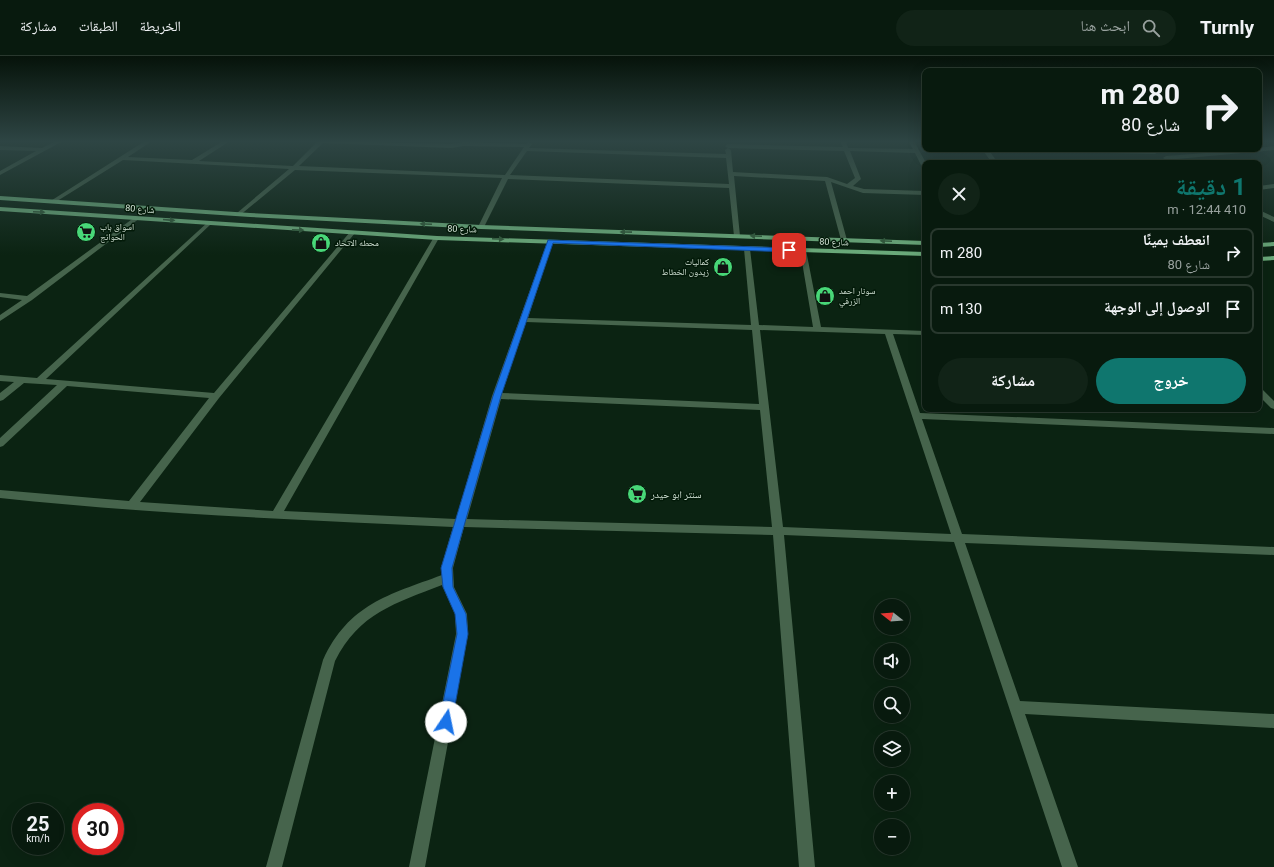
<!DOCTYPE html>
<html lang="ar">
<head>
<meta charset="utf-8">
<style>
	:root { --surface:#081a0e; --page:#112317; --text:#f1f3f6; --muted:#98a19e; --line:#29382e; --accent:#0f766e }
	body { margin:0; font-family:Roboto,"Noto Naskh Arabic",sans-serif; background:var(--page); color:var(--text); direction:rtl; height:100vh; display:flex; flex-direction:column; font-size:15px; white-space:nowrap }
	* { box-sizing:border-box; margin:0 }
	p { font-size:13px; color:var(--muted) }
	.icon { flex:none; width:22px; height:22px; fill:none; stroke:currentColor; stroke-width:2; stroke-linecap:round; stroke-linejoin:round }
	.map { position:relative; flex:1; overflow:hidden; direction:ltr }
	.details { position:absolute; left:922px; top:104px; width:340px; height:252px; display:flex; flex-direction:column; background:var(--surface); border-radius:8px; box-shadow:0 4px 16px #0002,0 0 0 1px var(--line); direction:rtl }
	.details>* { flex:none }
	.banner { position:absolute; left:922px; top:12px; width:340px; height:84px; border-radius:8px; box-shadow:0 4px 16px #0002,0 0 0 1px var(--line); direction:rtl; background:#081a0e; color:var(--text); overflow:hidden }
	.needle { width:26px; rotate:287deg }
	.tools { position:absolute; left:874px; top:543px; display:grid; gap:8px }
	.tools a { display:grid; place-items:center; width:36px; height:36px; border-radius:50%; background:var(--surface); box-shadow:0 4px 16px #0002,0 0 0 1px var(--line); font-size:20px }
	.speed { position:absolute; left:12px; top:747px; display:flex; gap:8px; font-size:20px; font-weight:700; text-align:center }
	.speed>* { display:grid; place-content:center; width:52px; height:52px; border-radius:50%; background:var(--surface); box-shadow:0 4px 16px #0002,0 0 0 1px var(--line); line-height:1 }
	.speed small { font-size:10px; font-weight:400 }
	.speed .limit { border:6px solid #d22; background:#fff; color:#111 }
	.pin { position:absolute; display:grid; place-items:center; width:34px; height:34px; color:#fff; margin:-17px; border-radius:8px; box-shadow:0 2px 6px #0006 }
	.me { position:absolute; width:44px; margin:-22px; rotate:11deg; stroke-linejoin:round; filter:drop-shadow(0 0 3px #0008) }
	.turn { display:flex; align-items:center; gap:14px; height:84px; padding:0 16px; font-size:18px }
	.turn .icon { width:52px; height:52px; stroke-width:2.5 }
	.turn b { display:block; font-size:28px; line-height:34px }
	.round { display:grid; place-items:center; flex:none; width:42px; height:42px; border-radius:21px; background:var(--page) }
	.summary { display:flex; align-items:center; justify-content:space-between; height:68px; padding:0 16px }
	h1 { font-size:24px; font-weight:700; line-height:30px; color:var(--accent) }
	.action { display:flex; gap:8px; margin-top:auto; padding:8px 16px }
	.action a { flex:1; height:46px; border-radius:24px; background:var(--accent); color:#fff; font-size:16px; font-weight:700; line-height:46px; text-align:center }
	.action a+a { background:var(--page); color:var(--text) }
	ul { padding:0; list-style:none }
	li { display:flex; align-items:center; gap:12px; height:50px; margin:0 8px 6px; padding:0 8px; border:2px solid var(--line); border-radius:8px }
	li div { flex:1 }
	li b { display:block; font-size:15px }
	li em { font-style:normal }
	header { display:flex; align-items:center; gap:24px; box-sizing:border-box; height:56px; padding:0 20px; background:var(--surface); border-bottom:1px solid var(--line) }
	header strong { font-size:19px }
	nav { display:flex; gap:22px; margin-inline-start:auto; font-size:14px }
	.search { width:280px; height:36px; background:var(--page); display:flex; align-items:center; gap:10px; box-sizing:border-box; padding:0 14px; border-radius:22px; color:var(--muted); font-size:15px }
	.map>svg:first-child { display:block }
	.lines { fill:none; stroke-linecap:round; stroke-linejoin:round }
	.street { fill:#46644c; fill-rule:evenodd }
	.primary { fill:#6bab7b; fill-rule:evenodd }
	.oneway { fill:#325b3c }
	.route { fill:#1a73e8; stroke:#114b97 }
	.labels { text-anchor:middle; stroke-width:3; stroke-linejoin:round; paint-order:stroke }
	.far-street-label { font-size:9px; fill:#d4e3d7; stroke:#031a09 }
	.far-poi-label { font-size:9px; fill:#d4e3d7; stroke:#031a09; text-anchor:start }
	.poi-label { font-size:10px; fill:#d4e3d7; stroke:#031a09; text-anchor:start }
</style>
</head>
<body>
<header>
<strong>Turnly</strong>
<div class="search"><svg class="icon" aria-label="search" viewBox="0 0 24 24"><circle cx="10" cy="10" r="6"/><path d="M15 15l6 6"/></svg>ابحث هنا</div>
<nav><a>الخريطة</a><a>الطبقات</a><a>مشاركة</a></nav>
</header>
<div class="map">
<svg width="1274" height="811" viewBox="0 0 1274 811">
	<rect width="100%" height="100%" fill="#0b2312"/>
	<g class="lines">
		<path class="street" d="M56,85h7l-63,34v-4l36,-20 -36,-1v-4l42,2z
			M145,85h7l-24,16 64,3 31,-19h7l-31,20 94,5 25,-25 134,3 11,-2 63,2 3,-2 3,2 -3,4 197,6 -1,-4 3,-2 3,2 2,22 94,5 20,7 8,-6 -11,-27 -116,-3 -3,-2 3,-2 115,3 -3,-6h6l2,7 65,1 -5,-8h6l12,22 -1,6 -3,-2 -7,-14 -65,-2 11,28 -8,7 11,3 61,2v4l-62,-2 -32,-11 16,58 -3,2 -3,-2 -16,-59 -91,-5 6,60 -3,2 -3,-2 -5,-48 -221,-9 -24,48 -3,2 -3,-2 24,-49 -207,-8 -56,46 -3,-2 1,-1 52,-44 -166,-9 -69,43 -5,-1zM323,87l129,5 11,-2 61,1 -19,28 -206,-9zM527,95l199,7 3,26 -219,-9z
			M1274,90v4l-108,10 -3,-2 3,-2 93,-7v-1z
			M982,93h6l10,14h-6z
			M1015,93l140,1 3,2 -3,2 -137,-3z
			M1274,128v4l-15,2v-4z
			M1259,154l15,7v5l-15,-7z
			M135,161l5,1 -108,82 -32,21v-6l22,-15 -22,-3v-4l27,3z
			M208,166l2,1v2l-164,154 168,14 136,-161 5,1 -136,165 -79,104 133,9 161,-274 5,1 -155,273 172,8 36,-123 56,-156 5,1 -25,77 223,7 -7,-76 3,-2 3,2 9,76 54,2 -13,-77 3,-2 3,2 15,77 104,4v4l-32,-1 27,79 354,15v6l-352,-15 40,115 312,13v8l-309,-12 55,158 254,13v14l-249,-14 53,153h-16l-108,-325 -170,-7 31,332h-16l-26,-332 -309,-8 -11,41 1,19 13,27 1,20 -43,233h-16l47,-233 -1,-20 -13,-29c-46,18 -83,28 -107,76l-53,206h-16l57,-207c26,-56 65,-65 119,-85l-1,-7 12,-41c-151,-7 -303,-13 -453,-29v-8l129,11 80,-103 -142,-12 -64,60 -3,1v-9l57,-53 -33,-2 -21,17 -3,1v-8l14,-11 -14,-1v-6l37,3zM526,266l226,8 7,74 -257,-11zM760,274l125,4 66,200 -168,-7zM501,343l259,11 12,117 -305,-8z
			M1259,332l3,1 12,12v8l-3,-1 -12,-12z"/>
		<path class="primary" d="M0,140l250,17 231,12 444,16v4l-444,-16 -231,-12 -250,-17z
			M0,151l437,29 488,16v4l-488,-16 -437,-29z
			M1274,186v4l-15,1v-4z
			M1274,200v4l-15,1v-4z"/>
	</g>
	<defs><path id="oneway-solid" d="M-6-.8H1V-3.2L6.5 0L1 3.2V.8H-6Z"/></defs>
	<g class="oneway">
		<use href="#oneway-solid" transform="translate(39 156) rotate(3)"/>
		<use href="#oneway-solid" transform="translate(169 164) rotate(5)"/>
		<use href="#oneway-solid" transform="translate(426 168) rotate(-177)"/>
		<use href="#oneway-solid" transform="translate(298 174) rotate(3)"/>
		<use href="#oneway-solid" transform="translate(626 176) rotate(-179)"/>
		<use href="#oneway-solid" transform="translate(756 180) rotate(-178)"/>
		<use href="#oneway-solid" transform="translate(498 183) rotate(2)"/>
		<use href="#oneway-solid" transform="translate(886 185) rotate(-178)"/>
	</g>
	<linearGradient id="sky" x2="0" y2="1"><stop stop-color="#06130a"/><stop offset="0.43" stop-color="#2e4544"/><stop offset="1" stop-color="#2e4544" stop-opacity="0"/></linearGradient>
	<rect width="1274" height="199" fill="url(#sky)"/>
	<path class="route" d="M548,184l241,8 3,2 -3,2 -236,-9 -52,153 -49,172 1,19 13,27 2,20 -16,88 -2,4 -4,2 -5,-2 -2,-4 18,-88 -2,-20 -12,-27 -2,-19 52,-172z"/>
	<defs>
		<g id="supermarket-disc" transform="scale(1)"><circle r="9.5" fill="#48d778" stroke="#031a09"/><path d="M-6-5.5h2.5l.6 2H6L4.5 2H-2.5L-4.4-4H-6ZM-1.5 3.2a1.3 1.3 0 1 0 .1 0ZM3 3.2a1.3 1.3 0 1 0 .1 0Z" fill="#111"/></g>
		<g id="shop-disc" transform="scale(1)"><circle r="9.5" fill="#48d778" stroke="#031a09"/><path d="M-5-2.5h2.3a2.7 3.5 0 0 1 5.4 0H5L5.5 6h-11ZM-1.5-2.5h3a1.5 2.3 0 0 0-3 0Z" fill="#111"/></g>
	</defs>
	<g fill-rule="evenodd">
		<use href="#supermarket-disc" x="86" y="176"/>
		<use href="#shop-disc" x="321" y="187"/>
		<use href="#shop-disc" x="723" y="211"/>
		<use href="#shop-disc" x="825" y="240"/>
		<use href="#supermarket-disc" x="637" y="438"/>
	</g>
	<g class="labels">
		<g class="far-street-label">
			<text transform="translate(140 153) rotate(5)" y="3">شارع 80</text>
			<text transform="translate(462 173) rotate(2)" y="3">شارع 80</text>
			<text transform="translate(834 186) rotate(2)" y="3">شارع 80</text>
		</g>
		<g class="far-poi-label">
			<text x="100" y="174">اسواق باب<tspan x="100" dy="10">الحوائج</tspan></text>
			<text x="335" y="190">محطه الاتحاد</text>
			<text x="709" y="209" text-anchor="end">كماليات<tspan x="709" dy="10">زيدون الخطاط</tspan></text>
			<text x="839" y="238">سونار احمد<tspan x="839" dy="10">الزرفي</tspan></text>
		</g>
		<g class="poi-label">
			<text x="651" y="442">سنتر ابو حيدر</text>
		</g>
	</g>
</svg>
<div class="tools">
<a><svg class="needle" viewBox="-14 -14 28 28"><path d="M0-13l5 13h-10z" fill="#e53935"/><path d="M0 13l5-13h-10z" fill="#98a19e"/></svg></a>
<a><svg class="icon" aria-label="sound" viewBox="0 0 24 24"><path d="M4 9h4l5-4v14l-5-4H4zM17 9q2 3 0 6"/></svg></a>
<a><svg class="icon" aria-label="search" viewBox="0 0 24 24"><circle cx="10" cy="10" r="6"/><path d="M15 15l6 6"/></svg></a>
<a><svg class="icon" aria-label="layers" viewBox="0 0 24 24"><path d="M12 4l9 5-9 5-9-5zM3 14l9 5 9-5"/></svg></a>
<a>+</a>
<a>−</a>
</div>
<div class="speed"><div>25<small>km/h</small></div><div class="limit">30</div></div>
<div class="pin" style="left:789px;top:194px;background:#d93025"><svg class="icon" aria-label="arrive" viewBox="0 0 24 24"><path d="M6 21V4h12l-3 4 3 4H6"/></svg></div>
<svg class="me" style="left:446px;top:666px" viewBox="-20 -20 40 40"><circle r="19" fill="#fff"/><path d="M0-13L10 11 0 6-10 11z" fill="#1a73e8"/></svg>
<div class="banner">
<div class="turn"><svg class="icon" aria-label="right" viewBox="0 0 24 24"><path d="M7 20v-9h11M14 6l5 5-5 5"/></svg><div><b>280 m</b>شارع 80</div></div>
</div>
<section class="details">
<div class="summary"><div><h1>1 دقيقة</h1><p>410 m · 12:44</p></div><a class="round"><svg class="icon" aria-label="close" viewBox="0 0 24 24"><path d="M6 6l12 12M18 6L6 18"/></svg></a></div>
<ul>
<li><svg class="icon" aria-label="right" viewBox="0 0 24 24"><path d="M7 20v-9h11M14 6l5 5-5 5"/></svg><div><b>انعطف يمينًا</b><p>شارع 80</p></div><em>280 m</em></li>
<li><svg class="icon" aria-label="arrive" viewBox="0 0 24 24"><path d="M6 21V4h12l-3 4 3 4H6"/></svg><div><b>الوصول إلى الوجهة</b></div><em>130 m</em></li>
</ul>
<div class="action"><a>خروج</a><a>مشاركة</a></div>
</section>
</div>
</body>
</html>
